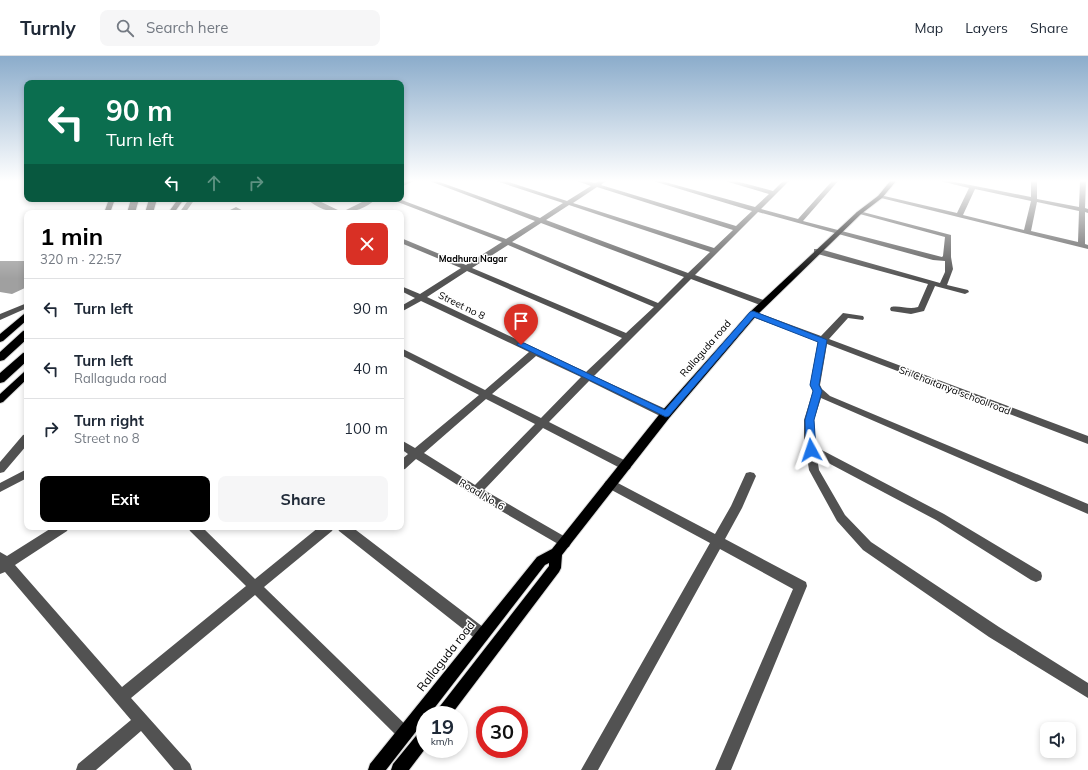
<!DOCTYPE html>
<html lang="en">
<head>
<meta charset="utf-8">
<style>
	:root { --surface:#fff; --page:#f6f6f7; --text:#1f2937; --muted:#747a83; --line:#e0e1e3; --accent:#000 }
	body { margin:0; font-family:Mulish,sans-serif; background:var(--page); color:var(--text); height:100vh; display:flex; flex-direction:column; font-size:15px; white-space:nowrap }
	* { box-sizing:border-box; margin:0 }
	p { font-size:13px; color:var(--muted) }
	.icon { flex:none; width:22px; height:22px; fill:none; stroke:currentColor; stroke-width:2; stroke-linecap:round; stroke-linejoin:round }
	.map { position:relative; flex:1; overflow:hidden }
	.sheet { position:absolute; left:24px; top:154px; width:380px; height:320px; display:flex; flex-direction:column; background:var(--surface); border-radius:8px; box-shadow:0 2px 6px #0003 }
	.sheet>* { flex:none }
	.guide { position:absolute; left:24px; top:24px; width:380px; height:122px; border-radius:8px; box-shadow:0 2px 6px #0003; background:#0b6e4f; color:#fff; overflow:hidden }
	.buttons { position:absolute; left:1040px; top:666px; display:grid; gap:8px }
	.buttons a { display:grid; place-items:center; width:36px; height:36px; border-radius:8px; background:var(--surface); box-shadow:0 2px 6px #0003; font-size:20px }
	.speed { position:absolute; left:416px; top:650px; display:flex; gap:8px; font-size:20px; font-weight:700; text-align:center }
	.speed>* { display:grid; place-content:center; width:52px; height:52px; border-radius:50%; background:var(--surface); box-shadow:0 2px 6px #0003; line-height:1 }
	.speed small { font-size:10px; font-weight:400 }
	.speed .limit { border:6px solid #d22; background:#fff; color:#111 }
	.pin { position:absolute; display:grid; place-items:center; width:34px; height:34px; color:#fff; margin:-41px -17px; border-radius:50% 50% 50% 0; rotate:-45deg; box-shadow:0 0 4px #0007 }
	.pin .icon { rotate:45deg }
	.me { position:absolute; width:44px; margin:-22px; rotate:355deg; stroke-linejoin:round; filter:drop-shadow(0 0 3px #0008) }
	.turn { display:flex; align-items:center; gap:14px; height:84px; padding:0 16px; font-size:18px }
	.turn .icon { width:52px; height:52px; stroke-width:2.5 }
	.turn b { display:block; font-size:28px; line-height:34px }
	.lanes { display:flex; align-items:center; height:38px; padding:0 16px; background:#0003; justify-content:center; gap:20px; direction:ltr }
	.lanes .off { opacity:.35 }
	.round { display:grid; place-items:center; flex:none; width:42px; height:42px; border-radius:8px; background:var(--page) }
	.summary { display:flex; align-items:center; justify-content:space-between; height:68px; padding:0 16px }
	h1 { font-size:24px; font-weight:700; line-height:30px; color:var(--accent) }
	.primary-button { display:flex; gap:8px; margin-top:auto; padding:8px 16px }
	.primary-button a { flex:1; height:46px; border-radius:8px; background:var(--accent); color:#fff; font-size:16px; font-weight:700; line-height:46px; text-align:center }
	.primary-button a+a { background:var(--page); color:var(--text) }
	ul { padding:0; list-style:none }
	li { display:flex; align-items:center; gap:12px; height:60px; padding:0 16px; border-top:1px solid var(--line) }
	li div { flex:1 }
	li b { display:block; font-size:15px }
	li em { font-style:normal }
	header { display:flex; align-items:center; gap:24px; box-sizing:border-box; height:56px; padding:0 20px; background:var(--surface); border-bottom:1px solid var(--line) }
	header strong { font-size:19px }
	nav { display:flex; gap:22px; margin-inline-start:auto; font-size:14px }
	.search { width:280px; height:36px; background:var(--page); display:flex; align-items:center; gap:10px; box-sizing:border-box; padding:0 14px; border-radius:8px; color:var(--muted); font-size:15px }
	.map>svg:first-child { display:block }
	.water { fill:#a0a0a0 }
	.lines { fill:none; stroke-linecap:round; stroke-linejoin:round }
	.major-casing { stroke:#dbdbdb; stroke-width:2 }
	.highway-casing { stroke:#dbdbdb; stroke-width:2 }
	.minor { fill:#525252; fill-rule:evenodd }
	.major { fill:#000; fill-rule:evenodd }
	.highway { fill:#000; fill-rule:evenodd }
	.route { fill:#1a73e8; stroke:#114b97 }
	.labels { text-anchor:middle; stroke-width:3; stroke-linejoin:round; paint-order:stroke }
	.far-neighbourhood-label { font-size:9px; font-weight:bold; fill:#000; stroke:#fff }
	.street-label { font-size:10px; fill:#000; stroke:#fff }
	.near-street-label { font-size:12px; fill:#000; stroke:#fff }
</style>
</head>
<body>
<header>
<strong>Turnly</strong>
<div class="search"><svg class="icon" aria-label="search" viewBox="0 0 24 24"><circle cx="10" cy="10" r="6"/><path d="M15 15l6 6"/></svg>Search here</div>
<nav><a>Map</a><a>Layers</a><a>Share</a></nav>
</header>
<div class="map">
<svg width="1088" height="714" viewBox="0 0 1088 714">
	<rect width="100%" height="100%" fill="#fff"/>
	<path class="water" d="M0,205h27v26l-15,7 -12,-2z"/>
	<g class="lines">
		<g class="major-casing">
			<path id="major" d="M891,124h6l-15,18 -21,16 -105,102 -86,101 -108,138 -1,13 -2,4 -108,143h-17l3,-5 112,-144v-3l-4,2 -116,150h-4v5l-39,50h-18l2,-6 167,-207 15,-8 110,-138 88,-99 107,-100 21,-16z
				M109,143h6l-5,14h-6z
				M178,143h6l-10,14h-6z
				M27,257v7l-24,21 -3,1v-8l24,-20z
				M27,315v8l-24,23 -3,1v-9l24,-22z
				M425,672v21l-16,21h-18l2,-6 27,-33z"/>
		</g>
		<g class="highway-casing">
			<path id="highway" d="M131,143h8l-4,14h-8z
				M149,143h8l-4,14h-8z
				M27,274v9l-23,21 -4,1v-9l23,-21z
				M27,296v9l-23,21 -4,1v-10l23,-20z"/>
		</g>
		<path class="minor" d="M409,124h7l-15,7v-4z
			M427,124h7l106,38 23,-15 -67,-22 -1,-1h8l64,21 24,-15 -14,-5 -1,-1h8l11,3 6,-3h6l-6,5 135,41 16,-15 -102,-31h8l97,27 14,-13 -44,-13 -1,-1h8l41,11 11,-11h6l-29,29 37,10 35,-39h6l-36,41 139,36 1,-1 2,-19 -89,-24 3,-2 92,24v22l2,12 -6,16 21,5 1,2 -4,2 -30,-8 -11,25 -13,3 -20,-3 -1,-2 1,-2c9,-2 17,3 27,0l10,-23 -114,-31v-4h6l120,34 5,-11v-11l-12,-1 -175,-48 -63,63 71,26v4h-6l-69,-26 -97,97 76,35 1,3 -1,3h-8l-73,-36 -40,41 81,41 1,3 -1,3 -4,1 -4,-1 -79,-41 -59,62 85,49 2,4 -2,4 -4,1 -93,-54 -56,-35 -11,10 -4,1v-10l7,-6 -7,-5v-9l14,8 64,-53 -78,-40v-7l84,42 44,-38 -108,-51 -20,11v-6l14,-8 -14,-7v-5l19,8 41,-26 -60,-25v-5l65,27 36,-23 -112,-43h9l107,40 29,-18zM597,131l136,43 -19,18 -141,-45zM569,149l141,47 -22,21 -142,-53zM541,167l143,54 -26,26 -146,-61zM508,189l146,62 -28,26 -154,-65zM467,215l155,67 -36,34 -159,-75zM536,300l45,21 -40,41 -49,-24zM486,343l49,25 -60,61 -51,-32z
			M936,124h9l86,17v-17h6v19l42,8 1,-27h6l-1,28 3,1v4l-3,-1v32l3,1v4l-211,-52 3,-2 77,18 12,-25zM975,133l56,12 -7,29 -61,-15zM1037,146l42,9 -1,31 -47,-11z
			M189,143h6l-10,14h-6z
			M307,143h8l27,13 26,-13h8c-20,18 -49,18 -69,0z
			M236,151l11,6 -11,-2 -12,2z
			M27,247v5l-27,12v-6z
			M753,255l68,25 22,-23 20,3 1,2 -1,2 -15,-2 -19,21 259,97v8l-261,-100 -7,41 2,4 8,7 258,108v10l-267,-116 -7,22 2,27 128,67 97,58 1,4 -1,4 -5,2 -5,-2 -95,-60 -119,-63 2,13 26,45 26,27 128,85 89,56v15l-99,-61 -126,-87 -26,-29 -28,-51 -5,-32v-18l9,-29 -3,-6 8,-44 -68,-25 -1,-2z
			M27,378v11l-23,27 -4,1v-11l23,-27z
			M27,413v9l-27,14v-9z
			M750,416l4,1 2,3 -14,32 -17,31 81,43 1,4 -76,184h-16l78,-181 -73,-40 -122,221h-17l129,-227 -104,-56 -2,-3 2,-3 4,-1 4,1 101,53 16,-28 15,-33z
			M53,471h16l-2,4 -52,34 107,122 124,-101 -56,-55 -2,-4h14l53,52 64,-52h15l-2,4 -68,56 146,142 3,5 -3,5 -5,3 -5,-3 -145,-144 -124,103 59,66 2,6h-18l-33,-39 -45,39h-20l2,-6 53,-44 -126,-148 -5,2v-22l7,4z
			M337,471h15l135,103 2,5 -2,5 -5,2 -5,-2 -138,-109z"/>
		<use href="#major" class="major"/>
		<use href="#highway" class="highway"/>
	</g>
	<linearGradient id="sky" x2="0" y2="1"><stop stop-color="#8baccb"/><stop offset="0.56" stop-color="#fff"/><stop offset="1" stop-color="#fff" stop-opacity="0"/></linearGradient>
	<rect width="1088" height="223" fill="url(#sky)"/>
	<path class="route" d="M753,255l72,28 2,1 -8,45 3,6 -8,29 2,30 -2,2h-7l-1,-2 -1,-30 8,-29 -3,-6 8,-43 -64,-25 -85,99 -3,1 -149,-72 1,-2h6l141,67 85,-98z"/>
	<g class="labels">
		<g class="far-neighbourhood-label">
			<text x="473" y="206">Madhura Nagar</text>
		</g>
		<g class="street-label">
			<text transform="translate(462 249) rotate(26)" y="4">Street no 8</text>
			<text transform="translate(705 292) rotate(-49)" y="4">Rallaguda road</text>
			<text transform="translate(955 334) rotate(21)" y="4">Sri Chaitanya school road</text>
			<text transform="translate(482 438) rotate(31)" y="4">Road No. 6</text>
		</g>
		<g class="near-street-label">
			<text transform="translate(446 600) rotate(-52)" y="4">Rallaguda road</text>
		</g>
	</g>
</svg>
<div class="buttons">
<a><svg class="icon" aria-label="sound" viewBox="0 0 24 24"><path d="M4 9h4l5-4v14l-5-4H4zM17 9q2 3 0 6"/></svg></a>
</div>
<div class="speed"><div>19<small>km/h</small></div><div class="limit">30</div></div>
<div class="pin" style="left:521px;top:289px;background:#d93025"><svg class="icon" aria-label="arrive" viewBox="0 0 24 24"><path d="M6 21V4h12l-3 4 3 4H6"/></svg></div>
<svg class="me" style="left:811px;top:394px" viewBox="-20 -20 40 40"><path d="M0-17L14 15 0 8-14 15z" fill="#1a73e8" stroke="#fff" stroke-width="4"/></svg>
<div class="guide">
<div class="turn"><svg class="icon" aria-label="left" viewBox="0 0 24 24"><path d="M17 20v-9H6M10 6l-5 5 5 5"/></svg><div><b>90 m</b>Turn left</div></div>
<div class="lanes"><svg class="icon" aria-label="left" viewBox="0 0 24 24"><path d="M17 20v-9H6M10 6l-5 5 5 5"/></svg><svg class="icon off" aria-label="ahead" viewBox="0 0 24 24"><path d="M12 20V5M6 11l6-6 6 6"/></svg><svg class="icon off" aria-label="right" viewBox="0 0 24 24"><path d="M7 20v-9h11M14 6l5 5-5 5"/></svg></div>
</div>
<section class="sheet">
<div class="summary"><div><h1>1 min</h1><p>320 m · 22:57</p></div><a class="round" style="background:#d93025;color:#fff"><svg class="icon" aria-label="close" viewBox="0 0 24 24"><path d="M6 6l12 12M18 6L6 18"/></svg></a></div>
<ul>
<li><svg class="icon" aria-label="left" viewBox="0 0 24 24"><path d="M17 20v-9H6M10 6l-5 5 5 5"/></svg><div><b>Turn left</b></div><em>90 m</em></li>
<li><svg class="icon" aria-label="left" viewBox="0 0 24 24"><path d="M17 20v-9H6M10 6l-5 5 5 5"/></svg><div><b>Turn left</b><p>Rallaguda road</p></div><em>40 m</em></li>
<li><svg class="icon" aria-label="right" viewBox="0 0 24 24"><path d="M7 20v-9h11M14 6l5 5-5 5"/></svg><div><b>Turn right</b><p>Street no 8</p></div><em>100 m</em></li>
</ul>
<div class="primary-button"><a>Exit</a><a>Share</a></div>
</section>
</div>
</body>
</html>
